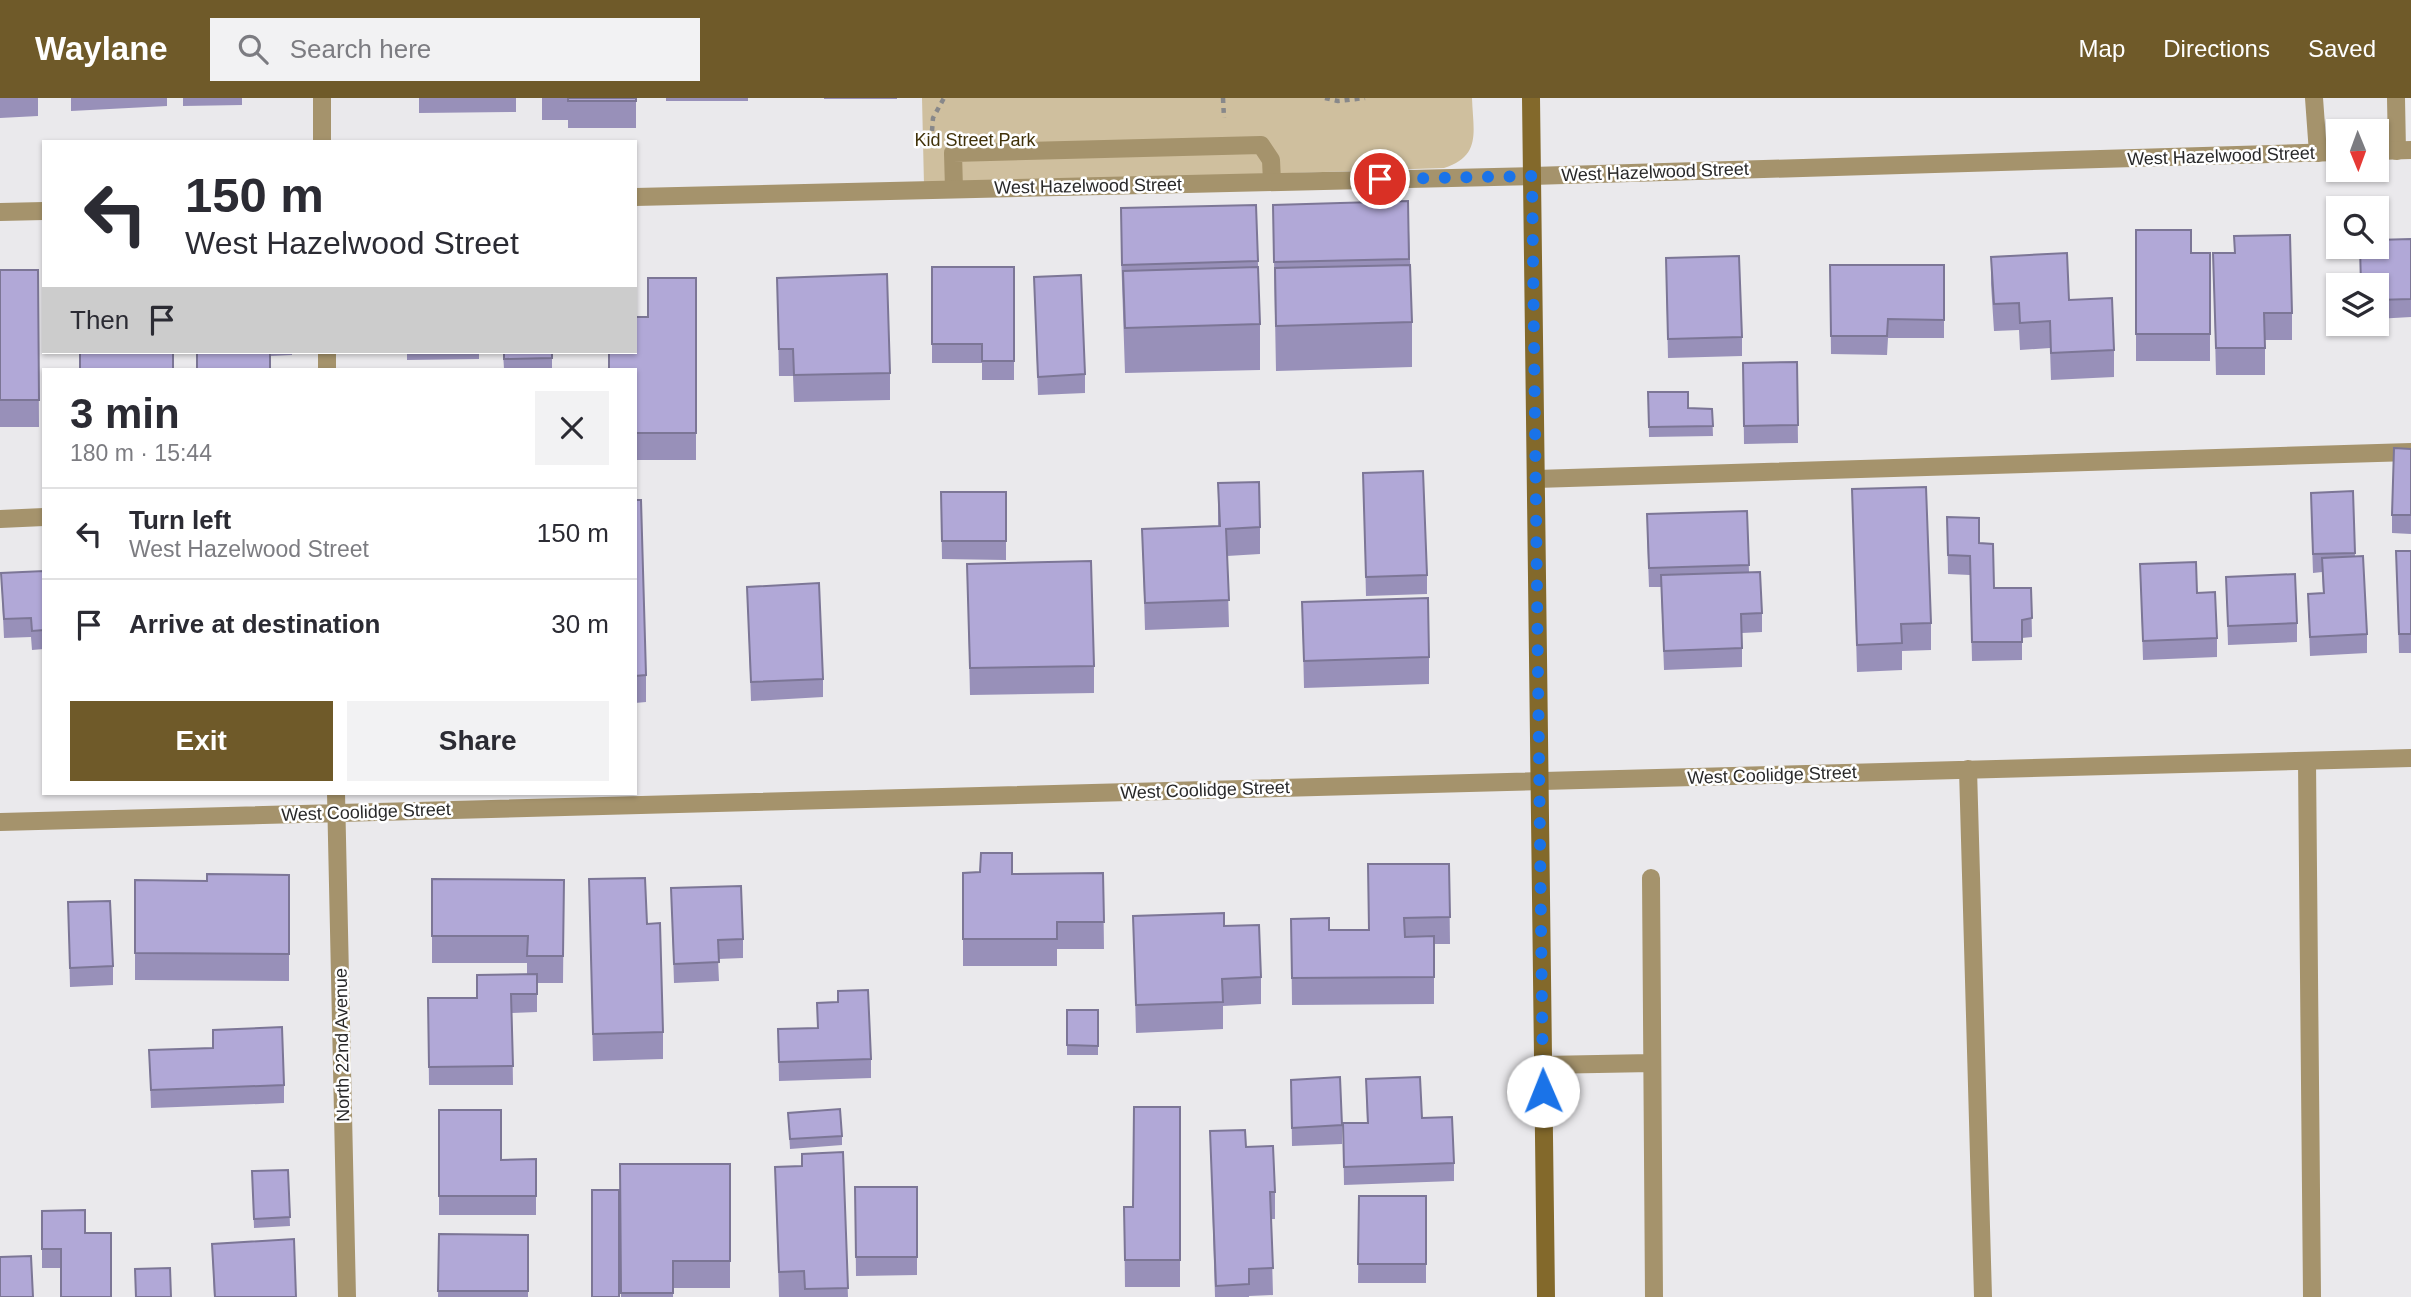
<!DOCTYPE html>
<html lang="en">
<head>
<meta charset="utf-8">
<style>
	:root { --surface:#fff; --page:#f2f2f3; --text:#2b2b33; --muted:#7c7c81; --line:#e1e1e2; --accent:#6f5a29 }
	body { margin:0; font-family:Arial,sans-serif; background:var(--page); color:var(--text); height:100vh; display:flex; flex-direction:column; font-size:26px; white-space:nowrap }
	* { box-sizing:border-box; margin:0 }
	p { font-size:23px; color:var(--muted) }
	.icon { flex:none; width:38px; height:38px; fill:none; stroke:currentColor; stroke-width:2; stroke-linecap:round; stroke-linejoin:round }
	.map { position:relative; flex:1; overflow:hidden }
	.drawer { position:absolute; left:42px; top:270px; width:595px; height:427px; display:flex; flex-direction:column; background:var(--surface); border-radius:0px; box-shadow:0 2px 5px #0004 }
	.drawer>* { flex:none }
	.top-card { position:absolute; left:42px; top:42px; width:595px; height:214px; border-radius:0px; box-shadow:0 2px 5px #0004; background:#fff; color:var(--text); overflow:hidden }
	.needle { width:46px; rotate:179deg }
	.tools { position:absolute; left:2326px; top:21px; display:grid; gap:14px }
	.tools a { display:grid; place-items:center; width:63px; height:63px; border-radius:0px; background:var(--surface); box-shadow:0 2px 5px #0004; font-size:35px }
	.pin { position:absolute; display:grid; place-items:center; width:60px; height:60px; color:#fff; margin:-30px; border:4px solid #fff; border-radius:50%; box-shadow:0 2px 7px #0007 }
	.me { position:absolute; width:77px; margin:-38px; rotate:359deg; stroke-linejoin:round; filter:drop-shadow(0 0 5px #0008) }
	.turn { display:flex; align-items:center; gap:24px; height:147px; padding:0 28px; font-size:32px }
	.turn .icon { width:91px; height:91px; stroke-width:2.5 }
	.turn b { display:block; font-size:49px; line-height:60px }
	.then { display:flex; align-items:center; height:66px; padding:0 28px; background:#0003; gap:14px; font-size:26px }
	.round { display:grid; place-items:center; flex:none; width:74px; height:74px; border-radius:0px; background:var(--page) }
	.headline { display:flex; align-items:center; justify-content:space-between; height:119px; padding:0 28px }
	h1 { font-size:42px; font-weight:600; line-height:52px }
	.cta { display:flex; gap:14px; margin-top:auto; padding:14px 28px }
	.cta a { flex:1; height:80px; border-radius:0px; background:var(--accent); color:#fff; font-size:28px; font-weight:600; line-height:80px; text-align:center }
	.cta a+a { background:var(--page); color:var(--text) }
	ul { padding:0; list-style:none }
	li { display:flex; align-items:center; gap:21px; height:91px; padding:0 28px; border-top:2px solid var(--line) }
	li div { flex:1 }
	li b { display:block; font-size:26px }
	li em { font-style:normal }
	header { display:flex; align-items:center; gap:42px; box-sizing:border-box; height:98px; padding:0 35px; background:var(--accent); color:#fff }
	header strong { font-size:33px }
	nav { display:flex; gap:38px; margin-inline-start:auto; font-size:24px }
	.search { width:490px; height:63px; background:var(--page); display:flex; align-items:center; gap:18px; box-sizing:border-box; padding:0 24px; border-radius:0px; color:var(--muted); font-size:26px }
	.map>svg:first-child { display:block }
	.green { fill:#cfbf9e }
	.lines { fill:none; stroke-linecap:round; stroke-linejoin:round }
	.path { stroke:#88888a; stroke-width:4.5; stroke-dasharray:5 5; stroke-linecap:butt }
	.lane { stroke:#a5936c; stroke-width:18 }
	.street { stroke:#a5936c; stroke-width:18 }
	.secondary { stroke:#83692b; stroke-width:18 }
	.wall { fill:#9890b9 }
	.building { fill:#b1a8d7; stroke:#7c7696; stroke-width:2 }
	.route { stroke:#1a73e8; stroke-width:12; stroke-dasharray:0 21.6 }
	.labels { text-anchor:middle; stroke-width:5; stroke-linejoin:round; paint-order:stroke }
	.park-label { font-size:18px; fill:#41320a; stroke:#fff }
	.street-label { font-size:18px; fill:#282829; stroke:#fff }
</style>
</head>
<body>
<header>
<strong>Waylane</strong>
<div class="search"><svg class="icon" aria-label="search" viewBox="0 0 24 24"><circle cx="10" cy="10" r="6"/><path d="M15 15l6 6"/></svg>Search here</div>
<nav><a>Map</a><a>Directions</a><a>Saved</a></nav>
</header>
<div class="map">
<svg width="2411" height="1199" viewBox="0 0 2411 1199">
	<rect width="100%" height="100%" fill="#eae9ec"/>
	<path class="green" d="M922,0h550c1,33 10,58 -28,70l-520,17z"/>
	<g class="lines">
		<path class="path" d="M1223,0l1,20
			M1325,0l13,3 27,-3
			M932,33l1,-13 11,-20"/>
		<path class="lane" d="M2314,0l4,55
			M2396,0l1,53
			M954,91l-1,-36 308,-8 10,15 1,22
			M1536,381l875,-27
			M0,421l44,-2"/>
		<path class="street" d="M322,0v44
			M2376,53l35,-1
			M635,99l897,-21 806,-24
			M0,114l44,-1
			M327,254v17
			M2307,663l5,536
			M1968,671l15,528
			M336,695l11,504
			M0,724l2411,-64
			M1651,780l3,419
			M1543,967l109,-2"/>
		<path class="secondary" d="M1531,0l15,1199"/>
	</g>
	<path class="wall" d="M0,0h38v18l-38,2z
		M71,0h96v8l-96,5z
		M183,0h59v7l-59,1z
		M419,0h97v14l-97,1z
		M542,0h94v30h-68v-8h-26z
		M666,0h82v3h-82z
		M824,0h73v1h-73z
		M1408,103l4,121v45l-136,4 -3,-166z
		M1256,107l4,119v46l-135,3 -4,-120v-45z
		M2136,132l55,23h19v108h-74z
		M2234,138l58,77v27h-27v35h-49l-3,-122h21z
		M2411,141v78l-35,2v-34z
		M1991,159l78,43 45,50v27l-63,3 -1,-32 -30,2 -1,-20 -25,1 -3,-47z
		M1830,167h114v73h-56l-1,17 -56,-1z
		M932,169h82v113h-32v-17h-50z
		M0,172h38l1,157h-39z
		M1034,179l51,97v19l-47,2z
		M1666,179l76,60v19l-74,2z
		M696,180v182h-61v-91l13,-52z
		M777,180l113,95v27l-96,2 -1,-26h-14z
		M197,254h95v3l-22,1z
		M407,254h72v7l-72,1z
		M503,254h49v17h-48z
		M1797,264l1,81 -54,1 -1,-81z
		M1648,294l40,16 24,1 1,27 -64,1z
		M2411,351v85l-19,-1v-18z
		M1363,375l64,102v19l-61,2z
		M1218,385l42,44v27l-33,2 2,71 -84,3 -3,-101 76,-3z
		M1852,391l79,134v27l-29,1v19l-45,2z
		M2353,393l2,65 12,78v19l-57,3 -2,-62 15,-1 -1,-21 -9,1 -2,-61z
		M941,394h65v68l-64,-1z
		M635,402l11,175v27l-11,1z
		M1747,413l2,61 13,41v19l-20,1v34l-78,3 -3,-83h-12l-2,-54z
		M1947,419l32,26 15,45h37l1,49 -10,1v22l-50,1 -2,-86 -22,-1z
		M2396,453h15v102h-12z
		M967,466l127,102v27l-124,2z
		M2140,466l57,29 20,45v19l-74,3z
		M44,473v78l-12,1 -1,-13 -27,1 -3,-65z
		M2226,479l71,46v19l-69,3z
		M747,489l76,92v18l-72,4z
		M1302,504l127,55v27l-125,4z
		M1449,766l1,80h-16v60l-142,1 -1,-86 38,11h39z
		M963,775l49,1 91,-1 1,76h-47v17h-94z
		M289,777v106l-154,-1v-100l72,1z
		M432,781l132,1 -1,103h-26v29l-25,1 1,72h-84l-1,-87h49l50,-23v-12h-95z
		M589,781l58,45 16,108v27l-70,2z
		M671,790l72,51v19l-25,1 1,22 -45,2z
		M68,804l45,64v19l-43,2z
		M1133,818l91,10 37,51v27l-38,2v23l-87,4z
		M817,905l54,56v19l-92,3 -1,-52 40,-1z
		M1067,912h31v45h-31z
		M213,932l71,55v18l-133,5 -2,-58 64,-2z
		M1366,981l56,39 32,45v18l-110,4 -1,-62h24z
		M1291,982l51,45v19l-50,2z
		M1180,1009v180h-55l-1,-80h9z
		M439,1012l62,50 35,-1v56h-97z
		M788,1015l54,23v9l-52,4z
		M1210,1033l36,16 29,45v27h-4l2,76 -24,1v1h-34z
		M843,1054l5,145h-69l-4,-130 27,-1z
		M620,1066h110v124h-57v9h-52z
		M288,1072l2,56 -36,2 -2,-57z
		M855,1089h62v88l-61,1z
		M1359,1098h67v87h-68z
		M85,1112l-24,58h-19v-57z
		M439,1136l89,1v62h-90z
		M212,1146l84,53h-82z"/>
	<path class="building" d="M568,0h68v3h-68z
		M1408,103l1,58 -135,3 -1,-57z
		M1256,107l2,56 -136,4 -1,-57z
		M2136,132h55v23h19v81h-74z
		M2290,137l2,78h-28l1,35h-49l-3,-95h22l-1,-17z
		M2411,141v60l-35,1v-15h-15l-1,-38h16v-7z
		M2067,155l2,47 43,-2 2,52 -63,3 -1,-32 -30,2 -1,-20 -25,1 -3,-47z
		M1739,158l3,81 -74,2 -2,-81z
		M1410,167l2,57 -136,4 -1,-58z
		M1830,167h114v55l-56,-1 -1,17h-56z
		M932,169h82v94h-32v-17h-50z
		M1258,169l2,57 -135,4 -2,-57z
		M0,172h38l1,130h-39z
		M887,176l3,99 -96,2 -1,-26h-14l-2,-71z
		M1081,177l4,99 -47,3 -4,-100z
		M648,180h48v155h-61v-64h-26v-17h26v-35h13z
		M80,254h93v17h-93z
		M197,254h73v17h-73z
		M504,254h48v6l-48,1z
		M1797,264l1,63 -54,1 -1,-63z
		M1648,294h40v16l24,1 1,17 -64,1z
		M2394,350l17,1v66h-19z
		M1423,373l4,104 -61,2 -3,-104z
		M1259,384l1,45 -34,2 3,71 -84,3 -3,-74 78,-3 -2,-43z
		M1926,389l5,136 -30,1 1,19 -45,2 -5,-156z
		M2353,393l2,62 -42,1 -2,-61z
		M941,394h65v49h-64z
		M635,402h6l5,175 -11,1z
		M1747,413l2,54 -100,3 -2,-54z
		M1947,419l32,1v25l14,1 1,44h37l1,30 -10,2v22h-50l-2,-86 -22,-1z
		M2396,453h15v83h-12z
		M2363,458l4,78 -57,3 -2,-43 16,-1 -2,-35z
		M1091,463l3,105 -124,2 -3,-104z
		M2196,464l1,31 18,-1 2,46 -74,3 -3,-77z
		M44,473v59l-12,1 -1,-13 -27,1 -3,-46z
		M1760,474l2,41 -21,1 1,34 -78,3 -3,-76z
		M2295,476l2,49 -69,3 -2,-49z
		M819,485l4,96 -72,3 -4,-95z
		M1428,500l1,59 -125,4 -2,-59z
		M981,755h31v21l91,-1 1,49h-47v17h-94v-66l17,-1z
		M1368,766h81l1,53 -46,1 1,19 29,-1v41l-142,1 -1,-59 38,-1v12h40z
		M207,776l82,1v79l-154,-1v-73l72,1z
		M645,780l2,46 13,-1 3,109 -70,2 -4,-155z
		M432,781l132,1 -1,76h-36l1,-20h-96z
		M741,788l2,53 -25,1 1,22 -45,2 -3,-76z
		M110,803l3,65 -43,2 -2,-66z
		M1224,815v13l35,-1 2,52 -39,2 1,23 -87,3 -3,-89z
		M537,876v20h-26l2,72 -84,1 -1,-69h49v-23z
		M868,892l3,69 -92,3 -1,-33 40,-1 -1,-25 21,-1v-11z
		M1067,912h31v36l-31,-1z
		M282,929l2,58 -133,5 -2,-40 64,-2v-18z
		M1340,979l2,48 -50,3 -1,-48z
		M1420,979l2,41 30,-1 2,46 -110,4 -1,-44h25l-2,-44z
		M1134,1009h46v153h-55l-1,-53h9z
		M840,1011l2,27 -52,3 -2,-26z
		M439,1012h62v50l35,-1v37h-97z
		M1245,1032l1,17 27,-1 2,46h-5l3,76 -24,1v15l-33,2 -6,-155z
		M843,1054l5,136 -43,1 -1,-18 -25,1 -4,-105 27,-1v-12z
		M620,1066h110v97h-57v32h-52z
		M288,1072l2,47 -36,2 -2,-48z
		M855,1089h62v70h-61z
		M592,1092h27v107h-27z
		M1359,1098h67v68h-68z
		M85,1112v23h26v64h-50v-48h-19v-38z
		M439,1136l89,1v56h-90z
		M294,1141l2,58h-81l-3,-53z
		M31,1158l2,41h-33v-40z
		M170,1170l1,29h-35l-1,-28z"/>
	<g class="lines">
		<path class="route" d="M1380,81l152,-3 11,915"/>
	</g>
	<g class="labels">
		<g class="park-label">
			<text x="975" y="48">Kid Street Park</text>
		</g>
		<g class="street-label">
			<text transform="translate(2221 58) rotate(-2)" y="6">West Hazelwood Street</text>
			<text transform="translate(1655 74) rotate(-2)" y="6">West Hazelwood Street</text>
			<text transform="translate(1088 88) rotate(-1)" y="6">West Hazelwood Street</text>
			<text transform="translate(1772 677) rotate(-2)" y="6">West Coolidge Street</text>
			<text transform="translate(1205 692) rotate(-2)" y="6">West Coolidge Street</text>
			<text transform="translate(366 714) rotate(-2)" y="6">West Coolidge Street</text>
			<text transform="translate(342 947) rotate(-91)" y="6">North 22nd Avenue</text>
		</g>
	</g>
</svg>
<div class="tools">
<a><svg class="needle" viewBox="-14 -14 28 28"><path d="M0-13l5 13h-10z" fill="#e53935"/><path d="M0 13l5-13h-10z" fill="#7c7c81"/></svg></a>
<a><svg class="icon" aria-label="search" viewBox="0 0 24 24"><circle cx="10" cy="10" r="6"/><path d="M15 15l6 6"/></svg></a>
<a><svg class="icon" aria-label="layers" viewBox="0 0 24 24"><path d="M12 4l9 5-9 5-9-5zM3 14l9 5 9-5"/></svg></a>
</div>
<div class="pin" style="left:1380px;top:81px;background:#d93025"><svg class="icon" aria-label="arrive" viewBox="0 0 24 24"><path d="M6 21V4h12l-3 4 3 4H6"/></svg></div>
<svg class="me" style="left:1543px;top:993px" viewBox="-20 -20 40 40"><circle r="19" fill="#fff"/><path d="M0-13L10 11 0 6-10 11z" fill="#1a73e8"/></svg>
<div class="top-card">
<div class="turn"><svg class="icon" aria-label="left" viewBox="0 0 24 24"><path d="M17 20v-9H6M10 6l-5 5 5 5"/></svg><div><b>150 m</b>West Hazelwood Street</div></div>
<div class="then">Then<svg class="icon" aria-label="arrive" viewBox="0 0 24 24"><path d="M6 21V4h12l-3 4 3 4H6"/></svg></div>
</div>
<section class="drawer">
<div class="headline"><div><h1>3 min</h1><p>180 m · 15:44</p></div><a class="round"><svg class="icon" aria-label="close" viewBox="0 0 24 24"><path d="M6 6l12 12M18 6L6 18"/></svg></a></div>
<ul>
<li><svg class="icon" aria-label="left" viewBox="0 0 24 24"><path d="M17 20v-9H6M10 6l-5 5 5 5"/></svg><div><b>Turn left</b><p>West Hazelwood Street</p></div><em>150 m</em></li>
<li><svg class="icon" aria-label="arrive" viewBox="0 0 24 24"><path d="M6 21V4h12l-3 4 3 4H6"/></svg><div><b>Arrive at destination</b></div><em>30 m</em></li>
</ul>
<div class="cta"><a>Exit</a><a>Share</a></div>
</section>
</div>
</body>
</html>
